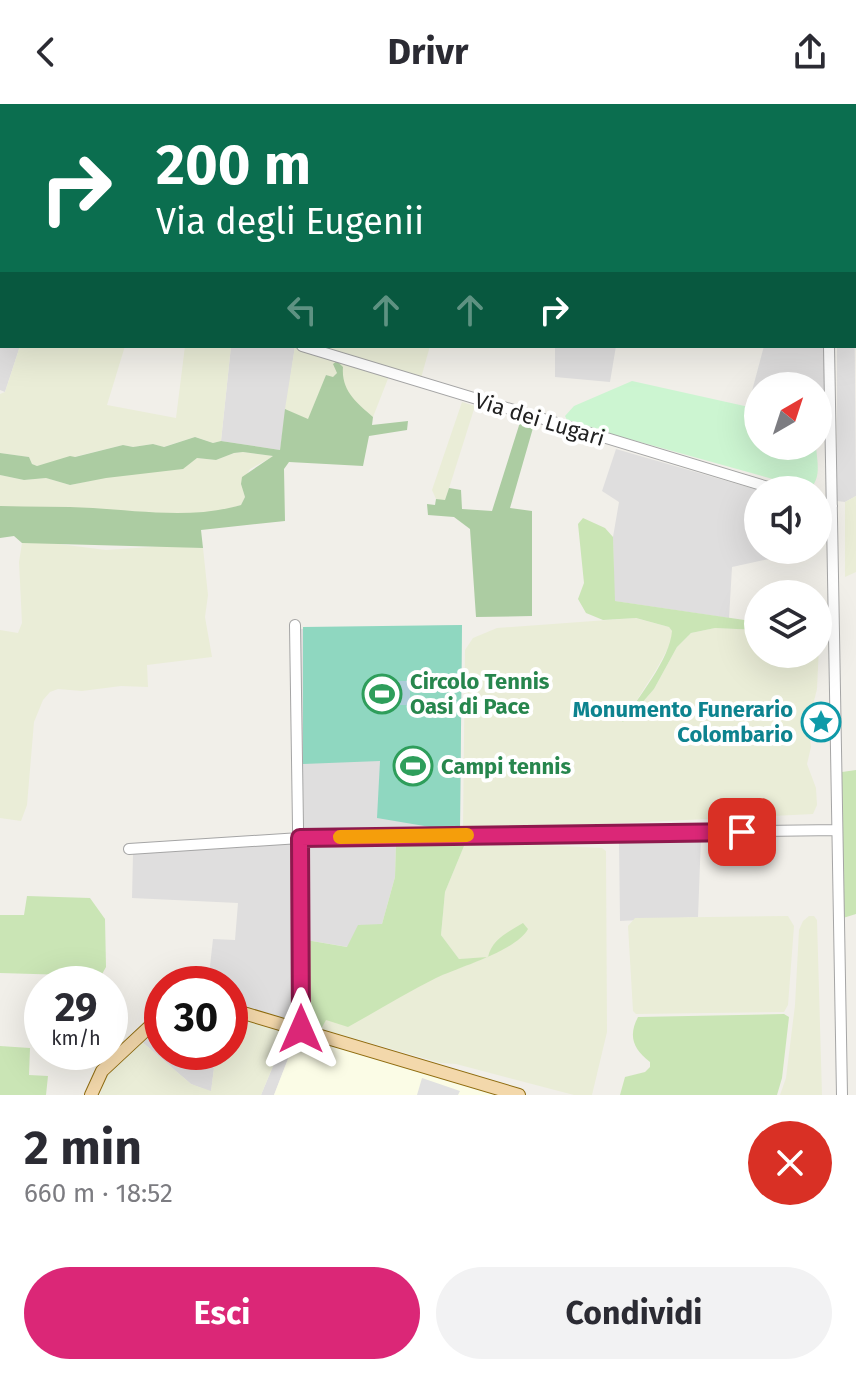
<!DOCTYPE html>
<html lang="it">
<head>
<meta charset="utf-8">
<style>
	:root { --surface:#fff; --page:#f2f2f3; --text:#2b2b33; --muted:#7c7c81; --accent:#db2777 }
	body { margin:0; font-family:"Fira Sans",sans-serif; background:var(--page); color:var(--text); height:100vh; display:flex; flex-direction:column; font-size:30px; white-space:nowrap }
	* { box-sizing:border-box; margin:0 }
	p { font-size:26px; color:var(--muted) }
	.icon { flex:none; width:44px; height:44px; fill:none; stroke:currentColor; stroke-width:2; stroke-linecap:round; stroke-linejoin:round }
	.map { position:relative; height:991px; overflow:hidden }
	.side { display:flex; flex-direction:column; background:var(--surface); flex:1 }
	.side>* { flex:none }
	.top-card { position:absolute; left:0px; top:0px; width:856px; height:244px; box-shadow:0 8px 32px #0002; background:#0b6e4f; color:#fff; overflow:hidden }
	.needle { width:52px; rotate:39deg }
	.fabs { position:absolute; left:744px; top:268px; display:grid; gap:16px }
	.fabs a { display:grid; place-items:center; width:88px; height:88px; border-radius:50%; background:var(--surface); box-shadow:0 8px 32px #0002; font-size:40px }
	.speed { position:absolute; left:24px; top:862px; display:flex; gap:16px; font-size:40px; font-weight:700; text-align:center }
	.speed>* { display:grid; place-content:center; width:104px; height:104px; border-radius:50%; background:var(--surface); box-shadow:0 8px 32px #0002; line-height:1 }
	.speed small { font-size:20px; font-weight:400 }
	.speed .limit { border:12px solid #d22; background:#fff; color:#111 }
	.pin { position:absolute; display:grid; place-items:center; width:68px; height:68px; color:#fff; margin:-34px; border-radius:16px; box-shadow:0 4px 12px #0006 }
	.me { position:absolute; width:88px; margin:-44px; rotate:0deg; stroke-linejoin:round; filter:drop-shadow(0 0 6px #0008) }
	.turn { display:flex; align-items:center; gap:28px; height:168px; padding:0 24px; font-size:36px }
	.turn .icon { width:104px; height:104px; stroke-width:2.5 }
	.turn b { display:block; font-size:56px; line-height:68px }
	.lanes { display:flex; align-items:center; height:76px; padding:0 24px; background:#0003; justify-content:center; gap:40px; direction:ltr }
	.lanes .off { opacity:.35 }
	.round { display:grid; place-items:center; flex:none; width:84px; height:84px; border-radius:42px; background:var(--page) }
	.overview { display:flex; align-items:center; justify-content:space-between; height:136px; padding:0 24px }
	h1 { font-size:48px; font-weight:700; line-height:60px }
	.button { display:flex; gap:16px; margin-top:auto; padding:16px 24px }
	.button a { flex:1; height:92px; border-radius:48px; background:var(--accent); color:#fff; font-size:32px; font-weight:700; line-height:92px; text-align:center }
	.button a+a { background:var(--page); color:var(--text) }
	header { display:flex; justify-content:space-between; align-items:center; height:104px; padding:0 24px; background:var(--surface); font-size:36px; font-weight:700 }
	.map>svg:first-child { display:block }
	.residential { fill:#dfdede }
	.education { fill:#fbfce6 }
	.military { fill:#ece0da }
	.farmland { fill:#eaedd7 }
	.grass { fill:#cae5b5 }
	.forest { fill:#accca2 }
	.park { fill:#ccf5d1 }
	.pitch { fill:#8fd7c0 }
	.parking { fill:#e1e1e1 }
	.water { fill:#aecdd9 }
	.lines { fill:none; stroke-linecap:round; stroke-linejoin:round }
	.minor-casing { stroke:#a5a5a5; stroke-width:12 }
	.major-casing { stroke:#8f6c0f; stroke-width:14 }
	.minor { stroke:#fff; stroke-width:10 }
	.major { stroke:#f3d8ab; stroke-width:12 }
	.route-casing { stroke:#8e194d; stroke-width:20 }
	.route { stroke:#db2777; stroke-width:14 }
	.slow { stroke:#f59e0b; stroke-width:14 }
	.labels { text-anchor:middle; stroke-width:8; stroke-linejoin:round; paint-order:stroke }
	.street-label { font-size:22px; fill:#212121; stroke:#fff }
	.leisure-label { font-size:22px; font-weight:bold; fill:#27864d; stroke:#fff; text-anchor:start }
	.culture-label { font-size:22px; font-weight:bold; fill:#0d838f; stroke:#fff; text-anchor:end }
</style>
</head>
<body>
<header><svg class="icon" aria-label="back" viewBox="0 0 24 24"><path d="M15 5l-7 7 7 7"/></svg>Drivr<svg class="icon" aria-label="share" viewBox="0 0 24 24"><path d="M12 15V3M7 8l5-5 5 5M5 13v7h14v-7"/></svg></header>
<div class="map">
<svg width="856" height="991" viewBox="0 0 856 991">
	<rect width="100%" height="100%" fill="#f1efe9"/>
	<path class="residential" d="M0,0h102l-100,2v142z
		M0,153l2,89h18l-15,46 -5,-2z
		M854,162l2,230 -11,6 -8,-1v-155h17z
		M231,242h64l-15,104 -59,-9z
		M555,242h61l-6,36 -55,-5z
		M764,242h61l2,73 -9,1v-34h-60v23l-10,-3z
		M616,345l142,41v60h11v9l-37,8 -3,51 -115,-17 -1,-64 6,-35 -17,-11z
		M462,521l-2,207 -156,3 -4,-206z
		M701,733l-3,80 -78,4 -1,-80z
		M296,737l-1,183 -65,-19v-21h-22l5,-45 22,1 3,-37 -106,-5 1,-44z
		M396,739l-1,34 -13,47 -34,23 -42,-7 -3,-95z
		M160,920l2,28h37l9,6 6,10 -3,24 -20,-8 -50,-43z
		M288,926l10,3 -24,62h-13z"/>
	<path class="education" d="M298,929l204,62h-228z"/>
	<path class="military" d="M448,0h366v2h-364z"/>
	<path class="farmland" d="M20,242h105l-18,59 69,13 9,-72h46l-10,95 -8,2 -18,-6 -32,10 -10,-3 -20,3 -10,-2 -86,21 -5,-2 -3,-7 -29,-4v-59l5,-2z
		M295,242l94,30 -16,41 -23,-19 -8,-20 -5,-5 -4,5 -7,-3 -18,45 -23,-11z
		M318,242h112l-9,32z
		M462,298l13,4 -30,95 -9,-2 -4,-9z
		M243,348l31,4 -24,13 -9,15 4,13 -4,8 -20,6 -63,5 -158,-6v-35l24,5 22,-2 24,7 127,-27 19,2 18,-7z
		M856,392v76l-11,5v-75z
		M43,438l63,8 60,-4 37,2 5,47 -3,22 7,40 -65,8 1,22 -27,-1 -39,5 -24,-2 -8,3 -7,8 -9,22 -7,83 -6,16 -21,-3v-188l18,3 4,-10 -3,-61 3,-19z
		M635,514l34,9 3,4v10l-16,29 -32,50 4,-1 26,-30 23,-42 14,-14 24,-5 43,2v24h60v-9l1,1 -2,43 -9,36 3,22 -4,17 9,24 1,17 -4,9 -252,12 -98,1 2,-177 8,-12 24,-10z
		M540,741l62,3 4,3 1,181 -15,63h-18l-118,-31 -15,-1 -120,-34 4,-9 160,-62 -26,1 -18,-24 4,-43 19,-46z
		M788,812l6,10 -6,79 -4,7 -148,2 -3,-3 -5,-85 7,-8z
		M809,812h5l3,4 5,175h-42l6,-17 9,-73 4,-75 4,-9z
		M230,909l58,17 -27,65h-161l5,-18 36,-36 50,43 20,7 3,-23 -6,-10 -9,-6h31z"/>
	<path class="grass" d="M583,414l22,10 8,9 2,64 143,21v8l-43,-2 -24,5 -14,14 -23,42 -26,30 -6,3c16,-24 48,-63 50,-91l-3,-4 -33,-9 -33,2 -17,-7 -8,-14 6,-16 -6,-59z
		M856,666v144l-13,4 -1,-146z
		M396,739l68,3 -19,46 -4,43 18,24 29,-2c4,-18 20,-25 35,-34l5,6c-12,22 -69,38 -92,49 -30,15 -59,33 -88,49l-22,-7 -5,9 -12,-4 -3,-85 41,7 11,-22 24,-1 13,-47z
		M27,792l63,2 15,21 1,48 -5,9 -101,-3v-58h24z
		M784,910l5,3 -7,61 -5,17h-157l5,-18 20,-5 5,-5v-5c-17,-13 -22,-26 -12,-45z
		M0,942l30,2 -1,27 19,1 -2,19h-46z"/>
	<path class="forest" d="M531,0h193l1,2h-186z
		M833,0h23v162l-2,-160z
		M337,257l6,6c-2,24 14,36 30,50l-1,8 36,-4 -1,9 -38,6 -6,30 -74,-4 -5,7 1,52 -84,9 2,18 -181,-5 -8,-7 -14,2v-32c31,1 62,0 93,2 48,3 101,11 148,-3l4,-8 -4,-13 1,-7 31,-21 -30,-4 -9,1 -18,7 -19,-2 -14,11 -77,9 -36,7 -24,-7 -22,2 -24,-5v-22l29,4 3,7 5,2 33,-10 5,1 48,-12 10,2 20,-3 11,3 31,-10 18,6 8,-2 59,9 5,-41 23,10 18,-44 7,2 4,-4 -4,-9z
		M522,312l13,5 -25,87 22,3v105l-56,1 -6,-88 -16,-12 -26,-2 -1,-11 8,1 1,-6 9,1 4,-12 12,2 1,19 30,2z"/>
	<path class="park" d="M632,277l126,28v37h58c1,15 6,33 -7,43l-241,-67 -3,-6 9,-10z"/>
	<path class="pitch" d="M462,521l-2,207 -83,-14 3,-57 -77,3v-137z"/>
	<path class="parking" d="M422,974l38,13 -2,4h-41z"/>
	<path class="water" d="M398,577h12v24h-12z"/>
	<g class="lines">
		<g class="minor-casing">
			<path id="minor" d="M233,0l6,2
				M825,0v2
				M0,148l2,1
				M302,242l476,144
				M829,242l13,749
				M818,398l14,4
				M295,521l6,404
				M129,745l171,-11 537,-8"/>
		</g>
		<g class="major-casing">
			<path id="major" d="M230,905l289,86
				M91,991l11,-24 60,-56"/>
		</g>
		<use href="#minor" class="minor"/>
		<use href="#major" class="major"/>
	</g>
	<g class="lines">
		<g class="route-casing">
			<path id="route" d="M301,925l-1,-191 442,-6"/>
		</g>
		<use href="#route" class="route"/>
		<path class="slow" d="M340,733l127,-2"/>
	</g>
	<defs>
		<g id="stadium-ring" transform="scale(2)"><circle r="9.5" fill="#fff" stroke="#2e9e5b" stroke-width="1.5"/><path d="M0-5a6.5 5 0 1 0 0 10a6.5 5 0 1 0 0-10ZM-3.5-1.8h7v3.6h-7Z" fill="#2e9e5b"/></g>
		<g id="sight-ring" transform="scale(2)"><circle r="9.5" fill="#fff" stroke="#0f9aa8" stroke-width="1.5"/><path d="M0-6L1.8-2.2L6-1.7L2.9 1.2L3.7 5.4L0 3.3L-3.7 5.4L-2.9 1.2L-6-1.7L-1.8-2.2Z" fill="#0f9aa8"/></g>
	</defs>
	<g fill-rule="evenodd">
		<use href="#stadium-ring" x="382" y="590"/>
		<use href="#sight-ring" x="821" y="618"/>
		<use href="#stadium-ring" x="413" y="662"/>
	</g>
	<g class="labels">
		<g class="street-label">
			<text transform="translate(540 315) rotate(17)" y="8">Via dei Lugari</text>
		</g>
		<g class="leisure-label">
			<text x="410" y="585">Circolo Tennis<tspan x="410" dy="25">Oasi di Pace</tspan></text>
			<text x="441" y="670">Campi tennis</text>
		</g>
		<g class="culture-label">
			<text x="793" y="613">Monumento Funerario<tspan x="793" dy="25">Colombario</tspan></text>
		</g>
	</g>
</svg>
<div class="fabs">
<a><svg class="needle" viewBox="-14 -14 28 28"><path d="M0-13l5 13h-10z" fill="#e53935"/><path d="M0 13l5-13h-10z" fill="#7c7c81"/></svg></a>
<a><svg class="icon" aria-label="sound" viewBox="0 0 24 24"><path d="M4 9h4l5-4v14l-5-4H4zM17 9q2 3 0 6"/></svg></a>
<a><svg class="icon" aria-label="layers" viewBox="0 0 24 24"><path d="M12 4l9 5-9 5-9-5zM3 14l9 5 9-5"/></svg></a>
</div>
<div class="speed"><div>29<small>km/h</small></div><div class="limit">30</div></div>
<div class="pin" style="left:742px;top:728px;background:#d93025"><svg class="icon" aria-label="arrive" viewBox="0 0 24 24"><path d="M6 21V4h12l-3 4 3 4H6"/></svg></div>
<svg class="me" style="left:301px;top:925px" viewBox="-20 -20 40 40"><path d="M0-17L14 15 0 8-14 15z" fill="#db2777" stroke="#fff" stroke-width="4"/></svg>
<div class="top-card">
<div class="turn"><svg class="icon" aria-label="right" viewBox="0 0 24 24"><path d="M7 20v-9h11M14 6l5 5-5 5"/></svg><div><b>200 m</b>Via degli Eugenii</div></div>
<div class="lanes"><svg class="icon off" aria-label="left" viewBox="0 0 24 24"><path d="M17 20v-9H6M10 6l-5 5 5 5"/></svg><svg class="icon off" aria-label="ahead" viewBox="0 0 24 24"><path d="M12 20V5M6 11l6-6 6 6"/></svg><svg class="icon off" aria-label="ahead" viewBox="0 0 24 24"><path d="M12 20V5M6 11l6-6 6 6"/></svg><svg class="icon" aria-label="right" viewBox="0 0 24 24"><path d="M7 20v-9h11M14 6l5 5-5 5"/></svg></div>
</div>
</div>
<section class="side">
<div class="overview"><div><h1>2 min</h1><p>660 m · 18:52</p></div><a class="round" style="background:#d93025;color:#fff"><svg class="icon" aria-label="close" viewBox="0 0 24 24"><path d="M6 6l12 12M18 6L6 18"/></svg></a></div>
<div class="button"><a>Esci</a><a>Condividi</a></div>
</section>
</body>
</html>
